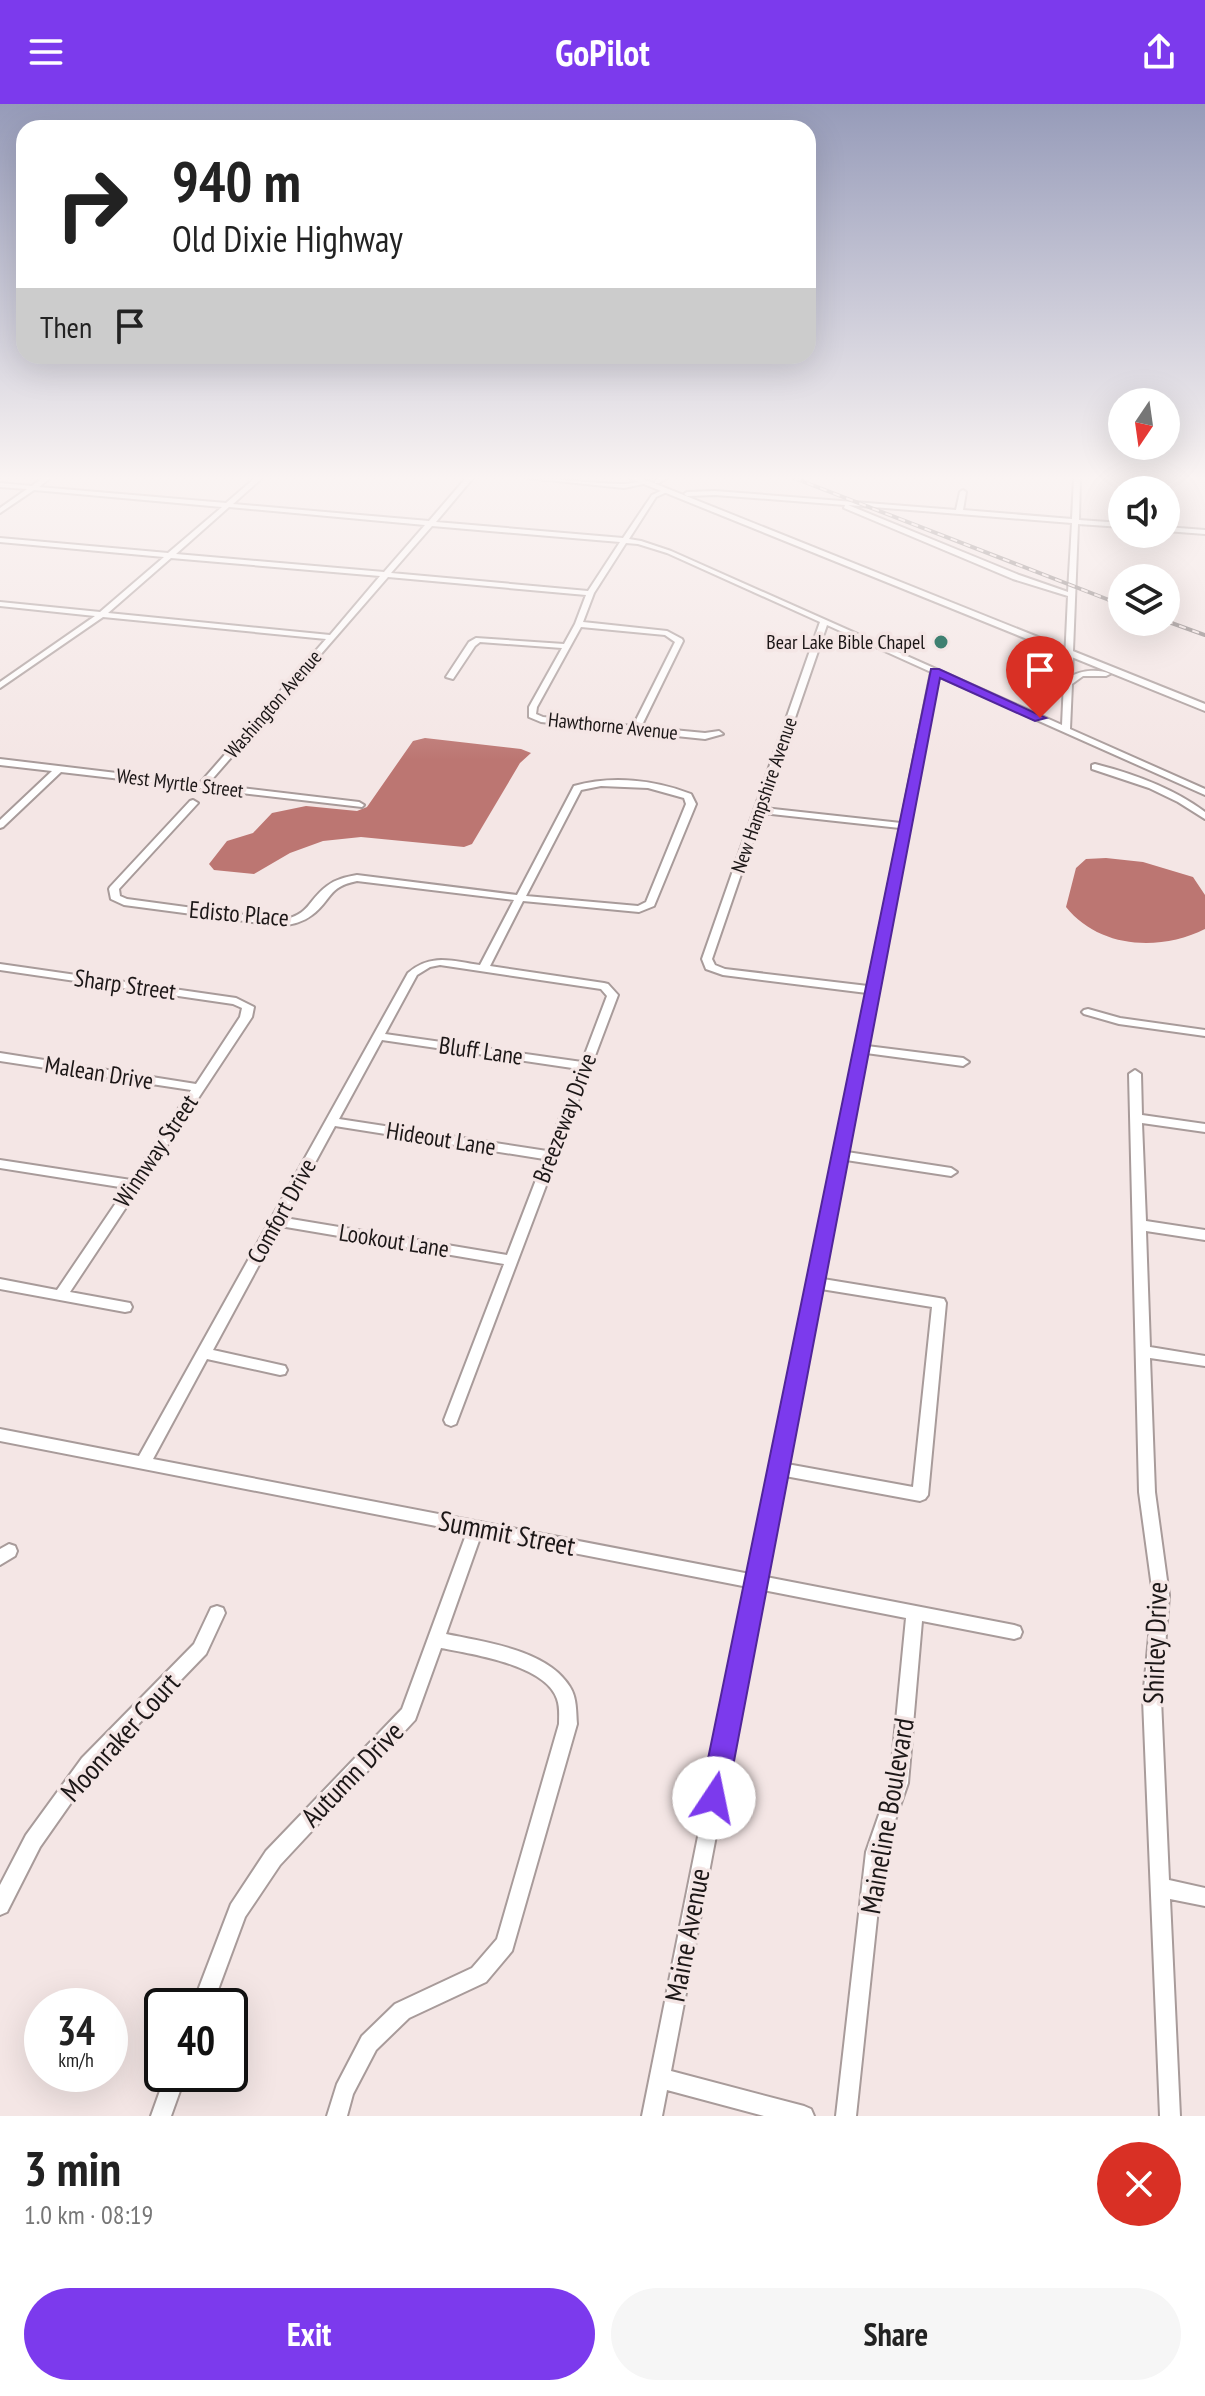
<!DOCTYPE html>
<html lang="en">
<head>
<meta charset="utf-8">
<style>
	:root { --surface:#fff; --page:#f6f6f6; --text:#222; --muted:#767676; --accent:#7c3aed }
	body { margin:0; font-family:"PT Sans Narrow",sans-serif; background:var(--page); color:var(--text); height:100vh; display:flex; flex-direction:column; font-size:30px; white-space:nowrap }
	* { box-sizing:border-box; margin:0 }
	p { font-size:26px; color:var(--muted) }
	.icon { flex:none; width:44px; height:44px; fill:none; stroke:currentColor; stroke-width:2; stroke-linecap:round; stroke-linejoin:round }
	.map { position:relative; height:2012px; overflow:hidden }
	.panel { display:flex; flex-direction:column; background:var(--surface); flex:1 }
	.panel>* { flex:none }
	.banner { position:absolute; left:16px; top:16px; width:800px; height:244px; border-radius:24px; box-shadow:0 8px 32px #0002; background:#fff; color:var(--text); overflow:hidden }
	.needle { width:52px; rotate:193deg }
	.controls { position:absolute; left:1108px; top:284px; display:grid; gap:16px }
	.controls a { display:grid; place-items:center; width:72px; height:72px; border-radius:50%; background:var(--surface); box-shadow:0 8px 32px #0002; font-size:40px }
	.speed { position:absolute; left:24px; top:1884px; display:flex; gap:16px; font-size:40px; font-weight:700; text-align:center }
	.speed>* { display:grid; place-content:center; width:104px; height:104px; border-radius:50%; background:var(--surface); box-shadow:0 8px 32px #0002; line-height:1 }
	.speed small { font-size:20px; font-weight:400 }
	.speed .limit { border:4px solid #111; border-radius:12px; background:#fff; color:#111 }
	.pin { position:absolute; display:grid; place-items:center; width:68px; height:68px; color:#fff; margin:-82px -34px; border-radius:50% 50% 50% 0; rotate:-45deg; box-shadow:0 0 8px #0007 }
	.pin .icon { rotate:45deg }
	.me { position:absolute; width:88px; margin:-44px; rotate:11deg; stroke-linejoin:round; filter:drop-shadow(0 0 6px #0008) }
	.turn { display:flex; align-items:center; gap:28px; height:168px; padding:0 24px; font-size:36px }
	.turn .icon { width:104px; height:104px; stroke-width:2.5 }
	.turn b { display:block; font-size:56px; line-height:68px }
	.then { display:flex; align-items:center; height:76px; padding:0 24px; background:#0003; gap:16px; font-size:30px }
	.round { display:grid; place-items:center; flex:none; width:84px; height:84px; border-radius:42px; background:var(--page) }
	.overview { display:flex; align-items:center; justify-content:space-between; height:136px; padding:0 24px }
	h1 { font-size:48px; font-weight:700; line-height:60px }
	.action { display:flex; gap:16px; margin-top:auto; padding:16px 24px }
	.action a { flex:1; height:92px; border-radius:48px; background:var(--accent); color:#fff; font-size:32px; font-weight:700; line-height:92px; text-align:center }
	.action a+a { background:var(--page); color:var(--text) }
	header { display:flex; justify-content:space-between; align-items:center; height:104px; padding:0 24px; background:var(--accent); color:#fff; font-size:36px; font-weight:700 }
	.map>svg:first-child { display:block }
	.water { fill:#bc7672 }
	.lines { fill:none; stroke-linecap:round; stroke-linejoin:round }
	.minor-casing { stroke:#a89b9a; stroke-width:4 }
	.major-casing { stroke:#a89b9a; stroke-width:4 }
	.minor { fill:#fff; fill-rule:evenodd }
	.major { fill:#fff; fill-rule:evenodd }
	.rail-casing { stroke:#807777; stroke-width:4 }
	.rail { stroke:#f4e6e5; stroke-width:2; stroke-dasharray:7; stroke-linecap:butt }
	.route { fill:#7c3aed; stroke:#51269a; stroke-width:2 }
	.poi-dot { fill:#3f8071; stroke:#f4e6e5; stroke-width:3 }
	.labels { text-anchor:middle; stroke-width:7; stroke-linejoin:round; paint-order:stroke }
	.far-poi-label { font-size:20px; fill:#1c1717; stroke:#f4e6e5; text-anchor:end }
	.far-street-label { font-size:20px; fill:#1c1717; stroke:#f4e6e5 }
	.street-label { font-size:24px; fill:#1c1717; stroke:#f4e6e5 }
	.near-street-label { font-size:28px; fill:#1c1717; stroke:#f4e6e5 }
</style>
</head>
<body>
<header><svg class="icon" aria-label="menu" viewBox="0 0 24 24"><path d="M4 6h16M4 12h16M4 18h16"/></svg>GoPilot<svg class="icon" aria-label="share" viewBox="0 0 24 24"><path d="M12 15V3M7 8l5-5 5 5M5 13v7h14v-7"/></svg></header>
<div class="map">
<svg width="1205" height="2012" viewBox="0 0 1205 2012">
	<rect width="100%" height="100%" fill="#f4e6e5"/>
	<path class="water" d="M425,634l96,11 10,4 -11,10 -48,81 -8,3 -103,-10 -38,4 -33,12 -36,21 -40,-4 -5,-6 18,-23 26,-8 19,-20 34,-7 51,5 10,-4 46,-66z
		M1106,754l37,4 50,15 12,18v34c-46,23 -106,19 -139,-22l10,-39 10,-9z"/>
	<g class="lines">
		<g class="minor-casing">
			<path id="minor" d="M42,374h8l-11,9 187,16 29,-25h7l-29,26 196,17 37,-43h7l-37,44 187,16 29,-43 13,-6 2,1v2l-11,5 -27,42 12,2 30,10 391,174 6,-129 -55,-17 -169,-71 1,-3 -130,-10 -28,1 -3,-2 3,-2 28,-1 241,19 4,-18 3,-2 3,2 -3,18 109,9 2,-41h6l-1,42 43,3v4l-44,-3 -6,152c10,-6 28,-7 38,-2l-4,2h-23l-11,8 -2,45 135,60v6l-267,-119 -71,370 96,12 6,4 -6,4 -97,-13 -19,99 104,16 6,4 -6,4 -105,-16 -23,119 116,19 5,1 2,4 -18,192 -3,4 -5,2 -135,-25 -19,101 248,48 6,2 2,5 -2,5 -6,2 -92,-18 -14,162 -24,69 -28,264h-20l30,-264 24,-69 16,-165 -143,-28 -92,481 133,35 7,3 3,7h-50l-97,-26 -5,26h-20l106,-529 -267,-52 -35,99c39,8 102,16 124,53 7,11 6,25 7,37l-65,227 -26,31 -77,36 -33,32 -23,44 -6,22h-20l10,-32 25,-48 33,-32 77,-36 25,-29 62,-215c0,-8 1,-17 -2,-25 -11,-34 -85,-45 -116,-51l-26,72 -135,145 -35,52 -33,89h-20l39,-102 35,-53 136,-142 65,-177 -467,-91v-12l139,27 269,-483c23,-20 44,-12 72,-8l34,-65 -157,-19c-30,6 -25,19 -45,34 -9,7 -19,9 -30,11l-158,-21 -13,-6 -2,-10 1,-2 80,-86 3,-1 5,3 -79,86 1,7 7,3 155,21c29,-6 25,-19 45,-34 9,-7 19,-9 30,-11l160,20 57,-109c38,-11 81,-6 117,8l5,10 -42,102 -15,6 -116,-11 -33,65 114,17 4,1 10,11 -162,429 -5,2 -5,-2 -2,-4 60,-156 -224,-38 -67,124 72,16 2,4 -2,4 -5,1 -73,-16 -54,100 597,115 117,-581 -144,-18 -17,-6 -4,-10 118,-337 -153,-69 -29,-9 -12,-1 -32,50 -11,29 84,9 15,8 1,2 -42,86 64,6 14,-2 4,3 -18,5 -164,-17 -12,-5v-10l33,-59 -82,-6 -5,4 -22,33 -7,-2 23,-35 7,-4 88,6 11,-20 11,-29 -198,-18 -180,207 151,18 5,3 -2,2 -301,-35 -58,55 -3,1v-8l52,-49 -52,-6v-6l200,24 126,-144 -223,-22 -103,71v-6l95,-66 -95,-10v-4l100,10 64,-55 -164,-15v-4l168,15 54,-46 -188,-17 -34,23v-5l27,-19 -27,-2v-4l32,3zM848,401l224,18 -4,69 -49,-17zM229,403l196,18 -41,47 -208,-18zM432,422l188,16 -32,49 -197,-18zM171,454l209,18 -50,59 -222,-22zM827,521l104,47 -30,151 -137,-15zM581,523l84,8 10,7 -42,84 -90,-9 -7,-3 1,-7zM601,682l47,2 36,10 2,6 -40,98 -8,4 -112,-10 55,-106zM762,709l138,15 -32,158 -143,-17 -10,-4 -3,-6zM440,861l161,24 6,7 -25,66 -197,-28 32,-59 13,-8zM382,936l197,29 -32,82 -208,-32zM335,1022l209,33 -37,96 -222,-37zM821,1185l111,18 -19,180 -126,-23z
				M528,374c32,0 63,6 95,6 9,0 16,-3 24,-1l-23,5z
				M659,374h8l-8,5h-4v-2z
				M1166,423l39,3v4l-39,-3z
				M1095,660c39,10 78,24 110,48v7l-27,-17 -29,-14 -57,-19v-4z
				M0,860l236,34 18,9 -2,10 -182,275 60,11 2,4 -2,4 -5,1 -125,-23v-10l57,11 69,-102 -126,-20v-8l131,20 60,-90 -191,-29v-8l196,31 44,-67 2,-9 -9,-4 -233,-34z
				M1088,905l32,9 85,12v6l-86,-12 -35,-10 -2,-2 2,-2z
				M1135,966l6,4 1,41 63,9v8l-63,-9 4,98 59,9v10l-59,-9 4,116 55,9v10l-55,-8 5,134 14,103 -8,104 8,181 36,8v18l-35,-7 10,217h-20l-17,-417 10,-104 -14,-103 -10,-418z
				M9,1440l6,2 2,5 -2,5 -15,9v-16z
				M217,1502l6,2 2,5 -19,41 -112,116 -54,77 -33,65 -7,3v-30l26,-50 56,-77 112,-114 17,-36z
				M166,1970h20l-15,42h-20z"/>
		</g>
		<g class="major-casing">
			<path id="major" d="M629,374h12l564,226v7z"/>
		</g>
		<use href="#minor" class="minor"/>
		<use href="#major" class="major"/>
		<g class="rail-casing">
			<path id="rail" d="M794,374l328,127
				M1166,517l39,14"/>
		</g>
		<use href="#rail" class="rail"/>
	</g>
	<linearGradient id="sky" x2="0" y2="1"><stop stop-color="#969bb9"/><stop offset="0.57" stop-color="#faf4f3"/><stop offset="1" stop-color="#faf4f3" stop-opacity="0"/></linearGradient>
	<rect width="1205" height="656" fill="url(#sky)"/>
	<path class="route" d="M931,565h8l107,49 -11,3 -95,-43 -213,1120 -4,10 -9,4 -10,-4 -4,-10z"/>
	<circle class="poi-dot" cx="941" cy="538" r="8"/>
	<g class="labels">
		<g class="far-poi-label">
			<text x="925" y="545">Bear Lake Bible Chapel</text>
		</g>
		<g class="far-street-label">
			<text transform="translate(273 600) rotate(-49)" y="7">Washington Avenue</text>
			<text transform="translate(613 622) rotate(6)" y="7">Hawthorne Avenue</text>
			<text transform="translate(180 679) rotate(7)" y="7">West Myrtle Street</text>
			<text transform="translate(764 691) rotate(-71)" y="7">New Hampshire Avenue</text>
		</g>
		<g class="street-label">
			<text transform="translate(239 810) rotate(5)" y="8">Edisto Place</text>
			<text transform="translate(125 881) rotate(8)" y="8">Sharp Street</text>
			<text transform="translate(481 947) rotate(8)" y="8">Bluff Lane</text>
			<text transform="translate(99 969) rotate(9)" y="8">Malean Drive</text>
			<text transform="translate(565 1014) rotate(-69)" y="8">Breezeway Drive</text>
			<text transform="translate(441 1035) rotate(9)" y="8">Hideout Lane</text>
			<text transform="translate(156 1047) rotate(-56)" y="8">Winnway Street</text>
			<text transform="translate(282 1107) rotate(-61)" y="8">Comfort Drive</text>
			<text transform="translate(394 1137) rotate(9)" y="8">Lookout Lane</text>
		</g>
		<g class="near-street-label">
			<text transform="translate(507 1429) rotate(11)" y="10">Summit Street</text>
			<text transform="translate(1155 1539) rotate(-88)" y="10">Shirley Drive</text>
			<text transform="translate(120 1633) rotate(-48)" y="10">Moonraker Court</text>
			<text transform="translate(352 1670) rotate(-46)" y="10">Autumn Drive</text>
			<text transform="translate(887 1712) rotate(-80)" y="10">Maineline Boulevard</text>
			<text transform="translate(687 1831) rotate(-79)" y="10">Maine Avenue</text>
		</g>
	</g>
</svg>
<div class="controls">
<a><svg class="needle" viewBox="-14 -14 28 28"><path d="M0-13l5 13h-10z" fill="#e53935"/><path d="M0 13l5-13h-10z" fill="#767676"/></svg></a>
<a><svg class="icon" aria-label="sound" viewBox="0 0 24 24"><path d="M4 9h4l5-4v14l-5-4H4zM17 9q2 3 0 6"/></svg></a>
<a><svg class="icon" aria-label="layers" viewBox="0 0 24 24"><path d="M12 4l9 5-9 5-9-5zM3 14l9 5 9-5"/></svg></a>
</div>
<div class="speed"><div>34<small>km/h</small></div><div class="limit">40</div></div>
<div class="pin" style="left:1040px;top:614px;background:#d93025"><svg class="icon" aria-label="arrive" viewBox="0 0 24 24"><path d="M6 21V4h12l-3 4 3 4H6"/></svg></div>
<svg class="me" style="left:714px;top:1694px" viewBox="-20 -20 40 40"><circle r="19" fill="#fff"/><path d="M0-13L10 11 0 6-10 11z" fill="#7c3aed"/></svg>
<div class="banner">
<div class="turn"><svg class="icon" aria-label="right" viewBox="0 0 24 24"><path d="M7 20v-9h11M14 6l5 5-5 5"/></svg><div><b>940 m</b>Old Dixie Highway</div></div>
<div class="then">Then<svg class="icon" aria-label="arrive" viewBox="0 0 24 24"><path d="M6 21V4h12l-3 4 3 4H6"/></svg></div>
</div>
</div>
<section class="panel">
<div class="overview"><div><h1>3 min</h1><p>1.0 km · 08:19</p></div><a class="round" style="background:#d93025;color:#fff"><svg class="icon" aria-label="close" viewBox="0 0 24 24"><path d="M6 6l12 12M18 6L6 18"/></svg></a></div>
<div class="action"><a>Exit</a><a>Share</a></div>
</section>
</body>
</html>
